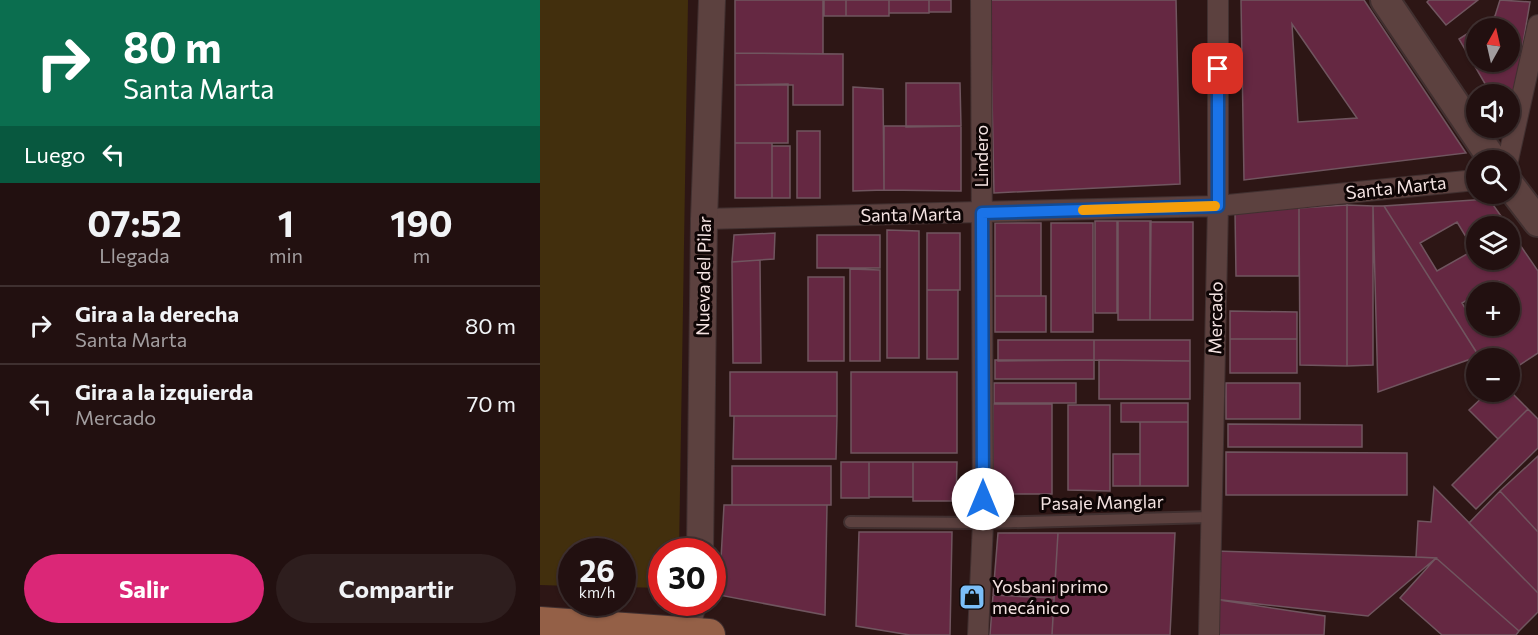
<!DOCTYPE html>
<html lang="es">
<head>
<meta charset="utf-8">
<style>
	:root { --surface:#221010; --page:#2e1e1e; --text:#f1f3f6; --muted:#a29d9f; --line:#3f3030; --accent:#db2777 }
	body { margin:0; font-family:Commissioner,sans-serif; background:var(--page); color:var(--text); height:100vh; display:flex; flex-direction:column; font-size:22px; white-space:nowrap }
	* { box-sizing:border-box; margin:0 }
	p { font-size:20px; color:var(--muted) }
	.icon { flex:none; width:33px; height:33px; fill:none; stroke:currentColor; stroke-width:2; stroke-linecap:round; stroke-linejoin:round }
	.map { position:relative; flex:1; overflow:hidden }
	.sheet { display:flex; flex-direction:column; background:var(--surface); width:540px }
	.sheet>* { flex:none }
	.banner { background:#0b6e4f; color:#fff; overflow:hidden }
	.needle { width:39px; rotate:8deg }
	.buttons { position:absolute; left:926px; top:18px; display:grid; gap:12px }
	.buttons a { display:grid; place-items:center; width:54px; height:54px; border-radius:50%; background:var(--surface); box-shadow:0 2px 4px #0004,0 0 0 2px var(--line); font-size:30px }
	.speed { position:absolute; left:18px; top:538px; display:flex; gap:12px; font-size:30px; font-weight:700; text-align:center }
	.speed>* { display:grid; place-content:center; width:78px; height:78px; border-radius:50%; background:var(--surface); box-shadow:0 2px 4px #0004,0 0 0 2px var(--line); line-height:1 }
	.speed small { font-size:15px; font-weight:400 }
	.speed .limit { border:9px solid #d22; background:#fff; color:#111 }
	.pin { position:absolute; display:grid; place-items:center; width:51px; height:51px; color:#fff; margin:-26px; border-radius:12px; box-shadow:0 3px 9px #0006 }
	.me { position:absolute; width:66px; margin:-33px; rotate:0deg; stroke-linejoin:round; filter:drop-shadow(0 0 4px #0008) }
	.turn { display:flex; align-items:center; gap:21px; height:126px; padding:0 24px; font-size:27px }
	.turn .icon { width:78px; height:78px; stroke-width:2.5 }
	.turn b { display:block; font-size:42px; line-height:51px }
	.then { display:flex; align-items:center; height:57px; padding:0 24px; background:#0003; gap:12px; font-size:22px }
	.eta { display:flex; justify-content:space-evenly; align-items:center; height:102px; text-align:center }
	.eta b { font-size:36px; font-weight:700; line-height:42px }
	.cta { display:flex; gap:12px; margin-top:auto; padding:12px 24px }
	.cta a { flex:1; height:69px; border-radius:36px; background:var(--accent); color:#fff; font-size:24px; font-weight:700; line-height:69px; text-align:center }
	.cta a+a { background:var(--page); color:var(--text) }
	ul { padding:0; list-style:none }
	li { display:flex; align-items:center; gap:18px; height:78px; padding:0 24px; border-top:2px solid var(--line) }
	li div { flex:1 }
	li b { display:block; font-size:22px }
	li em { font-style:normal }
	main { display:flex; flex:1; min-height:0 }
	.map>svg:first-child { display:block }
	.green { fill:#422f0d }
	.building { fill:#652842; stroke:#70555f; stroke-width:1.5; fill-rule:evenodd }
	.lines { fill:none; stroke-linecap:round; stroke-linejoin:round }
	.service-casing { stroke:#413030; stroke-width:14 }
	.minor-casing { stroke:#413030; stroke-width:22 }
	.tertiary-casing { stroke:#413030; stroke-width:28 }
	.secondary-casing { stroke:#413030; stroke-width:32 }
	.primary-casing { stroke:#413030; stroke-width:34 }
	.service { stroke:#5c413f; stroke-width:10 }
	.minor { stroke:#5c413f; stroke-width:20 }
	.tertiary { stroke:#5c413f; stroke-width:26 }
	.secondary { stroke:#5c413f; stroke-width:28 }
	.primary { stroke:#946047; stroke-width:32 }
	.route-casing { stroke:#114b97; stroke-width:15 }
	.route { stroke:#1a73e8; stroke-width:10 }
	.slow { stroke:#f59e0b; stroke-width:10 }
	.labels { text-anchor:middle; stroke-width:6; stroke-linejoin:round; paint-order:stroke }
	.street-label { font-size:18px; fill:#f4e3e2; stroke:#0e0505 }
	.poi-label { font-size:18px; fill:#f4e3e2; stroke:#0e0505; text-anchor:start }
</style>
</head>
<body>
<main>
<section class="sheet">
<div class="banner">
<div class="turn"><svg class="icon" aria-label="right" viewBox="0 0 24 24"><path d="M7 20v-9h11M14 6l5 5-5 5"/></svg><div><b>80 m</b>Santa Marta</div></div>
<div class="then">Luego<svg class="icon" aria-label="left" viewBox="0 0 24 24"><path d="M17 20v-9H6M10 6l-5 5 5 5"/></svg></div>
</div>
<div class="eta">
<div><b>07:52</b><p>Llegada</p></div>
<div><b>1</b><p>min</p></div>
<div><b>190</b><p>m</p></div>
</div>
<ul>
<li><svg class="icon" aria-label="right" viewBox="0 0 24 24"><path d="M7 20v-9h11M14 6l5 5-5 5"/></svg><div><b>Gira a la derecha</b><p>Santa Marta</p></div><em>80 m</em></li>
<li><svg class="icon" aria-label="left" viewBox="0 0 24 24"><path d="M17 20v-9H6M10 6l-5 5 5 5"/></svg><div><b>Gira a la izquierda</b><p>Mercado</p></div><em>70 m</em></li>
</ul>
<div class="cta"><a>Salir</a><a>Compartir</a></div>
</section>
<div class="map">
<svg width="998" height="635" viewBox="0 0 998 635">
	<rect width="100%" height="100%" fill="#2d1615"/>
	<path class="green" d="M0,0h148l-9,552h-17l-1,36 -38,-1 -1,-35h-50l-1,34 -31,-1z"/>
	<path class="building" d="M195,0h88v54l-88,-1z
		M284,0h22v16h-22z
		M306,0h43v16h-43z
		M349,0h40v13h-40z
		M389,0h22v12h-22z
		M450,0h186l4,184 -186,9z
		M701,0h123l102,153 -222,27zM752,24l65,94 -59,4z
		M889,0h49l-32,25 -19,-23z
		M960,0l30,2 -15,89 -8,3h-16l-32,-55 36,-23zM936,28h33v34h-33z
		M195,53l108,1v51h-50v-20h-58z
		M366,83h54l1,43 -55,1z
		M248,84v59h-53v-58z
		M313,87l30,2 1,101 -31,1z
		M344,126h77v65l-77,-1z
		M257,131h23v67h-23z
		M195,143h37v55h-37z
		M232,146h18v52h-18z
		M949,199l19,27h-32v34h33v-31l29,42v82l-29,19v-14h-29l-96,-152zM917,222l17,28 -37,21 -17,-28zM959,281l6,11h4v7l6,10 -6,4v13h-21l-9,5 -17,-28z
		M807,205v161l-47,-1 -1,-157z
		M807,205l26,1v159l-26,1z
		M833,206h11l95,150 -101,36z
		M759,208v68h-63l-1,-65z
		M555,221h22v92h-22z
		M578,221h33l-1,99h-32z
		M610,222h43v98h-43z
		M455,223h46v73h-46z
		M511,223h42v109h-42z
		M347,230l32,1v127h-32z
		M235,233l-1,26 -42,3 2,-27z
		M387,233h33v57h-33z
		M277,235h63v33h-63z
		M220,260l1,103h-28l-1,-101z
		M310,269l30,1v91h-30z
		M268,277h36v84h-36z
		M387,290h31v69h-31z
		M455,296h51v36h-51z
		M690,311l67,1v27h-67z
		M690,339h67v34h-67z
		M458,340h96v20l-96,1z
		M554,340h96v21l-96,-1z
		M455,360h99v19h-99z
		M559,360l91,1v38h-91z
		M190,372h107v44h-107z
		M311,372h106v81h-106z
		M454,383h82v20h-82z
		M686,383h74v36h-74z
		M969,390l19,19 -30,30 -29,-29 19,-18z
		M581,403h67v19h-67z
		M453,404h59v90h-59z
		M528,405h42v86l-42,-1z
		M988,409l10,10v29l-62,61 -24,-24z
		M194,416h103l-1,43h-103z
		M600,422h48v64h-48z
		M688,424l134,1v22h-134z
		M686,452l181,1v42h-181z
		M573,454h27v32h-27z
		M998,456v76l-38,-41z
		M301,462h28v36h-28z
		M329,462h44v35h-44z
		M373,462h44l-1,39h-43z
		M192,466h99v39h-99z
		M894,487l104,106v19l-19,19 -83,-73 -20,-1 2,-36 13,1z
		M960,491l38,41v61l-69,-70z
		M184,505h103l-2,110 -106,-20z
		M319,532h93l-2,103h-40l-54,-9z
		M458,533h60l-4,65 -61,-3z
		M518,533h117l-5,102h-118z
		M675,551l201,6 20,1 -68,58 -155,-17z
		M896,558l83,73 -3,4h-74l-42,-37z
		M453,595l61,3 -2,37h-62z
		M673,599l112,17 -1,19h-113z"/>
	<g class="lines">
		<g class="service-casing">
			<path id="service" d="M310,522l133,1 228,-6"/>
		</g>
		<g class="minor-casing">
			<path id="minor" d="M968,160l30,-135
				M164,219l514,-13 258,-26
				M438,635l5,-112 -2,-523
				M669,635l9,-429v-206"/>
		</g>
		<g class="tertiary-casing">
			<path id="tertiary" d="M160,552l4,-333 8,-219
				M146,632l7,-29"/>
		</g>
		<g class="secondary-casing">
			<path id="secondary" d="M845,0l108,160
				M969,184l29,38"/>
		</g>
		<g class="primary-casing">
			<path id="primary" d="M0,623l169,12"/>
		</g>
		<use href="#service" class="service"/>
		<use href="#minor" class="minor"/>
		<use href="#tertiary" class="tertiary"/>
		<use href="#secondary" class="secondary"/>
		<use href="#primary" class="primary"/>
	</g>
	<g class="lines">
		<g class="route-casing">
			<path id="route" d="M443,499l-1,-286 236,-7v-137"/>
		</g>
		<use href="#route" class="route"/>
		<path class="slow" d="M543,210l132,-4"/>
	</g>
	<defs>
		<g id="shop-square" transform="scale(1.35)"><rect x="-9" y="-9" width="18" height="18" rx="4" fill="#7bbef8" stroke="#0e0505"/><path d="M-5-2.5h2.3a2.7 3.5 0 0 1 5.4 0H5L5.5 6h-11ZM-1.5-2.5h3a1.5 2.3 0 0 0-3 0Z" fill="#111"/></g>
	</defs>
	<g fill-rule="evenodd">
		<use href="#shop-square" x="432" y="597"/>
	</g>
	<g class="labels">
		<g class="street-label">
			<text transform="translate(442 156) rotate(-90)" y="6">Lindero</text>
			<text transform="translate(856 188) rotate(-6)" y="6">Santa Marta</text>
			<text transform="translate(371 215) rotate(-1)" y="6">Santa Marta</text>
			<text transform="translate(164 276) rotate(-89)" y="6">Nueva del Pilar</text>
			<text transform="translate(676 318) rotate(-89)" y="6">Mercado</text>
			<text transform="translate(562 503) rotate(-1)" y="6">Pasaje Manglar</text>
		</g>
		<g class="poi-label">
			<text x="452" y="593">Yosbani primo<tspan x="452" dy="21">mecánico</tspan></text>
		</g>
	</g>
</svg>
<div class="buttons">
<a><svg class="needle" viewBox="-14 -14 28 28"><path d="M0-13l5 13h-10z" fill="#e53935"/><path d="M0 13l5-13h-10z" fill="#a29d9f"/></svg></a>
<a><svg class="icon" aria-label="sound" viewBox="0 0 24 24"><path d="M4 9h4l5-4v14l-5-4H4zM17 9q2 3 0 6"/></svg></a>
<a><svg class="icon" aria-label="search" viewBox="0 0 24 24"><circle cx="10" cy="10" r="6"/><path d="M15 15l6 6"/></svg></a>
<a><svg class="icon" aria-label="layers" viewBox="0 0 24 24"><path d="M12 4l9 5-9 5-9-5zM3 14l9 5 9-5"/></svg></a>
<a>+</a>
<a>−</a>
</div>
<div class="speed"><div>26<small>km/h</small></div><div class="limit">30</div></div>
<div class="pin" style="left:678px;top:69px;background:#d93025"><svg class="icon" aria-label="arrive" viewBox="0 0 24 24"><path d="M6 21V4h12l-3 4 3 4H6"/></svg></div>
<svg class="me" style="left:443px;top:499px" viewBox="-20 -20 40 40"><circle r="19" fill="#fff"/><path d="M0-13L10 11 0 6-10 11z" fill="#1a73e8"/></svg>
</div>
</main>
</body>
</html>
